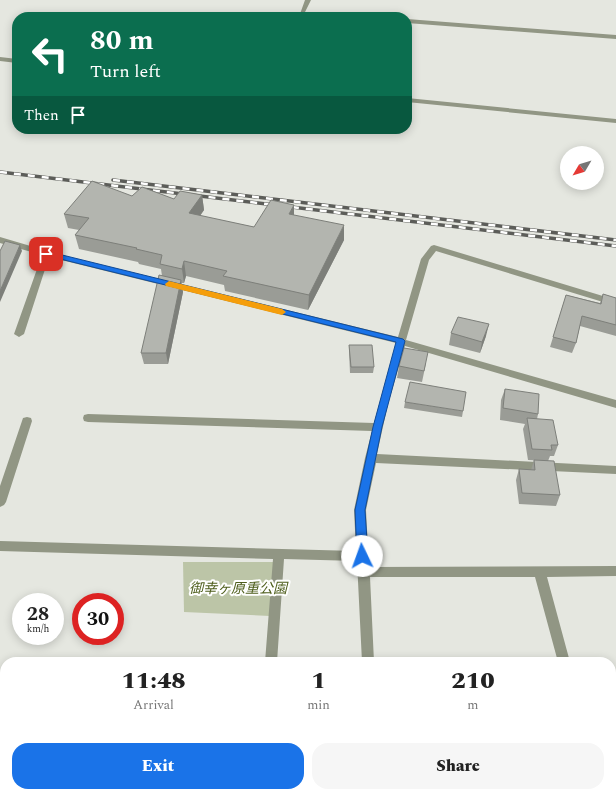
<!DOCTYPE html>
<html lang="en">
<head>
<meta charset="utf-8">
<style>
	:root { --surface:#fff; --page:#f6f6f6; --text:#222; --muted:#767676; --accent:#1a73e8 }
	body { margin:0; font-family:Spectral,"Noto Sans JP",serif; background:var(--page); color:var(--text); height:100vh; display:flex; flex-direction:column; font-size:15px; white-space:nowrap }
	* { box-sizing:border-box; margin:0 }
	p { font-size:13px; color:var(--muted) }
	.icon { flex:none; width:22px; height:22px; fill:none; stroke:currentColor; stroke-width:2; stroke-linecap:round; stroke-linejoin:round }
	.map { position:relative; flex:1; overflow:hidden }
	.side { position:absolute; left:0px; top:657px; width:616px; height:140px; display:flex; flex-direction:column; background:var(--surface); border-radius:16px 16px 0 0; box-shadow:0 2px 10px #0003 }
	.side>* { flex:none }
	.hud { position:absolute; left:12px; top:12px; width:400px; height:122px; border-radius:16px; box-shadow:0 2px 10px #0003; background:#0b6e4f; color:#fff; overflow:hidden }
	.needle { width:26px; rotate:232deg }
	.controls { position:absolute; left:560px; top:146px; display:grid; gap:8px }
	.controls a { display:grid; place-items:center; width:44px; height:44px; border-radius:50%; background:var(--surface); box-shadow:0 2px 10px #0003; font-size:20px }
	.speed { position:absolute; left:12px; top:593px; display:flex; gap:8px; font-size:20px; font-weight:700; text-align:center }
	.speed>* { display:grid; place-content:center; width:52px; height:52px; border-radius:50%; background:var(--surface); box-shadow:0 2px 10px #0003; line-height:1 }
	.speed small { font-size:10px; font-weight:400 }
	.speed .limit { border:6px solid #d22; background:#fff; color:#111 }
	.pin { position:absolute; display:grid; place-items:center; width:34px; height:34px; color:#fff; margin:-17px; border-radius:8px; box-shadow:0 2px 6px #0006 }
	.me { position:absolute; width:44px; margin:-22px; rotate:357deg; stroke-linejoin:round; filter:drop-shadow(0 0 3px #0008) }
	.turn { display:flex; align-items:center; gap:14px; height:84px; padding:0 12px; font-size:18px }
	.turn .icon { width:52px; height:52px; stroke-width:2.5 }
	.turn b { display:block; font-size:28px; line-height:34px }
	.then { display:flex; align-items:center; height:38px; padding:0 12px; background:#0003; gap:8px; font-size:15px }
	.eta { display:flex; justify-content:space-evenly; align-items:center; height:68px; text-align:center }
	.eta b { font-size:24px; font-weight:800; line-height:28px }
	.cta { display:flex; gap:8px; margin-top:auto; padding:8px 12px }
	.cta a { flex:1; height:46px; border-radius:16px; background:var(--accent); color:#fff; font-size:16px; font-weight:800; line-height:46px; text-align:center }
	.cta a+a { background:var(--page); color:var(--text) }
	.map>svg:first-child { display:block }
	.green { fill:#bcc5a7 }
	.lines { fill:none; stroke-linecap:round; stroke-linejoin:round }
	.service { fill:#919684; fill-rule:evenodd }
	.minor { fill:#919684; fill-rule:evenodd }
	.rail-casing { stroke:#5c5d59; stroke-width:3.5 }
	.rail { stroke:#fff; stroke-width:2.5; stroke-dasharray:7; stroke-linecap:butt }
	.wall { fill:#9a9c96 }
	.shaded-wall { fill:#7d7f7a }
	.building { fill:#b3b5af; stroke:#7d7f7a }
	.route { fill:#1a73e8; stroke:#114b97 }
	.slow { fill:#f59e0b }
	.labels { text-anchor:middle; stroke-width:4; stroke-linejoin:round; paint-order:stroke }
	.near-park-label { font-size:14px; font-style:italic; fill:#4e5e1c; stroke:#fff }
</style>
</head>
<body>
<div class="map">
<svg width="616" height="797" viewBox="0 0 616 797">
	<rect width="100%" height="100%" fill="#e5e7e0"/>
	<path class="green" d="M183,562h91l-4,54 -86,-4z"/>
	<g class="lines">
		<path class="service" d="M0,57l17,2v4l-17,-2z
			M407,98l209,21v4l-209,-21z"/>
		<path class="minor" d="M305,0h6l-6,12 52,3 3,2 -60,-3z
			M407,19l209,16v4l-209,-16z
			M0,237l61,18 337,82 23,-78 10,-13 3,-1 182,55v6l-180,-55 -7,9 -23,80 210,60v8l-211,-62 -17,58 -11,50 239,12v8l-240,-11 -10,47 3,57 247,-1v10l-69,1 23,85h-12l-23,-85h-165l4,85h-12l-5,-101 -73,-2 -7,103h-12l8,-103 -273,-8v-10l356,10 -2,-41 11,-52 7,-27 -284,-9 -4,-1 -1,-3 1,-3 4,-1 286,9 22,-80 -347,-86 -25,77 -5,3 -5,-3 28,-79 -42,-12z
			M27,417l4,1 1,3 -26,81 -2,3 -4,2v-21l22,-65 1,-3z
			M0,756h5v14h-5z
			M368,792h14v5h-14z
			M593,792h14l2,5h-14z"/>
		<g class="rail-casing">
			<path id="rail" d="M0,172l616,74
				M113,180l503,60"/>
		</g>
		<use href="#rail" class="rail"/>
	</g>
	<path class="wall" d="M202,195l2,15 -4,6 54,11 40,-12 50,25 -36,70 -83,-19 -1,-6 -38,-9 -2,7h-3l2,9 -15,72h-24l-3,-11 21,-77 -1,-7 -22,-5 -1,-2 -59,-13 -4,-14 4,-5 -11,-2 -4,-14 68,-18 42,3z
		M603,294l13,4v38l-36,-10 -4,17 -4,10 -22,-6 16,-52 34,8z
		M451,333l35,3 -6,17 -31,-8z
		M349,345l25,22 -1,6h-23l-1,-22z
		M426,363l-4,19 -25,-4 2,-12z
		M505,389l33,25 -1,5 21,26 -4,11h-4l-2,5 -20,-1 -5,-31 2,-5 -25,-4 1,-20z
		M405,402l58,9 -1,6 -58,-9z
		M534,460l26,35 -4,11 -37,-2 -3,-24 3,-11 12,1z"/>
	<path class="shaded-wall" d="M202,195l2,15 -13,18 -2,-15z
		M294,205v14l-5,-5z
		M344,225v15l-36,70 1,-15z
		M20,245l2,6 -22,51v-11z
		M184,261l2,15 -2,7 -2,-14z
		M181,280l2,12 -15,72 -2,-11z
		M489,324l-3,12 -6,17 2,-11z
		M64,792h7l-1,5h-7z"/>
	<path class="building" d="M92,181l40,15 10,-9 32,12 6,-8 22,4 -13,18 65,14 17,-27 23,5 -5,9 55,11 -35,70 -86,-19 4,-5 -43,-10 -2,8 -22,-5 2,-9 -26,-6 1,-1 -62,-13 14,-17 -25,-4z
		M5,241l15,4 -20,46v-40z
		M159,275l22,5 -15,73h-25z
		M603,294l13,4v27l-34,-9 -6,27 -23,-6 13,-42 35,9z
		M458,317l31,7 -7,18 -31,-9z
		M349,345h23l2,22h-23z
		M404,348l24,4 -4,19 -25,-5z
		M410,382l56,10 -3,19 -58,-9z
		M505,389l34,5 -1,20 -35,-6z
		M527,418l26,2 5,25h-7l1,5 -20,-1z
		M534,460l20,1 6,34 -38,-2 -3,-24 16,1z
		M13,792h51l-1,5h-51z"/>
	<path class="route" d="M46,251l357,88 2,2 -23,86 -17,83 3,46 -2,3h-7l-2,-3 -2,-46 18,-83 23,-85 -352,-87 -1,-1z"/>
	<path class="slow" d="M169,281l113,28 4,3 -4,3 -116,-29 -1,-2z"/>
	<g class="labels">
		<g class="near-park-label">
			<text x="238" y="593">御幸ヶ原重公園</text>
		</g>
	</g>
</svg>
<div class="controls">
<a><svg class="needle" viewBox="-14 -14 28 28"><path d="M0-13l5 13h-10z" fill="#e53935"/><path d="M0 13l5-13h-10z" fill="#767676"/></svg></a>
</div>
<div class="speed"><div>28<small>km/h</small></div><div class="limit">30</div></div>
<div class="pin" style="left:46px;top:254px;background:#d93025"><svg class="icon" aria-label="arrive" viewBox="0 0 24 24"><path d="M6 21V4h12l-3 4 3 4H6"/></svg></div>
<svg class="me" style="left:362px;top:556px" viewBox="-20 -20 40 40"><circle r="19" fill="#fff"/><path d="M0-13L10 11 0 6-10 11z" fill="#1a73e8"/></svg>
<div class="hud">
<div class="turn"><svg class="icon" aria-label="left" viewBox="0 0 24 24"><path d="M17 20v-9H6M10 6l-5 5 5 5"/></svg><div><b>80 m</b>Turn left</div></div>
<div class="then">Then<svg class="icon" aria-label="arrive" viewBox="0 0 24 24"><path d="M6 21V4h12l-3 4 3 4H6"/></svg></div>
</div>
<section class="side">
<div class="eta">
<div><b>11:48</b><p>Arrival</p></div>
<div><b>1</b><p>min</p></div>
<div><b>210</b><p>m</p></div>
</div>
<div class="cta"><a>Exit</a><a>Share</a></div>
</section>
</div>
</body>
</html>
